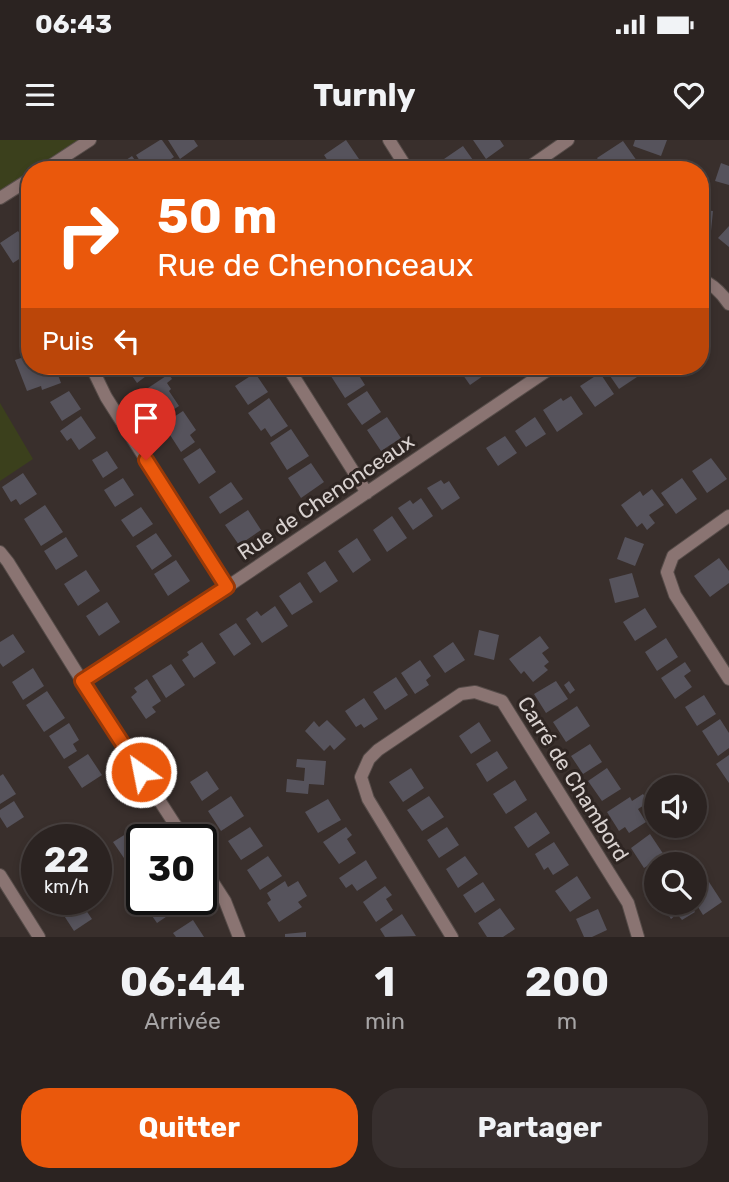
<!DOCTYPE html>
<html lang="fr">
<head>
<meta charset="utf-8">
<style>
	:root { --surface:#2b2321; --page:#372f2e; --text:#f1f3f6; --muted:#a6a4a5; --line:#47403f; --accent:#ea580c }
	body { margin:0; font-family:Rubik,sans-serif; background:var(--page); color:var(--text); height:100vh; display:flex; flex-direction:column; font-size:26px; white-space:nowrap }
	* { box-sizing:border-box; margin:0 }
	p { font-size:23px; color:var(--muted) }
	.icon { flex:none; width:38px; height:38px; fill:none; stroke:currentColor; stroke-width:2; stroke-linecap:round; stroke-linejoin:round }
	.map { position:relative; height:797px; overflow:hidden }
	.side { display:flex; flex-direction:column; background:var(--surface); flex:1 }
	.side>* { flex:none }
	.top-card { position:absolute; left:21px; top:21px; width:688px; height:214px; border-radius:28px; box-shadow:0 4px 10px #0003,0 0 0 2px var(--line); background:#ea580c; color:#fff; overflow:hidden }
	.buttons { position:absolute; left:644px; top:635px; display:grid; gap:14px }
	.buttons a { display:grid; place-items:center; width:63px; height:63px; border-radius:50%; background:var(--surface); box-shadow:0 4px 10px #0003,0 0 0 2px var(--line); font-size:35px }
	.speed { position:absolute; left:21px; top:684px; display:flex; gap:14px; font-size:35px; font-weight:700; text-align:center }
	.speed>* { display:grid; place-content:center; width:91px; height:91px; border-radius:50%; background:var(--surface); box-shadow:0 4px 10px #0003,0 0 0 2px var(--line); line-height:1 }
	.speed small { font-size:18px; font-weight:400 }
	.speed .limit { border:4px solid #111; border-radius:10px; background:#fff; color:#111 }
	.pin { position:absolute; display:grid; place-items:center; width:60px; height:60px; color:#fff; margin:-72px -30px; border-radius:50% 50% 50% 0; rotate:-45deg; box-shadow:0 0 7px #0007 }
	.pin .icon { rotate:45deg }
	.me { position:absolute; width:77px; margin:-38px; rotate:327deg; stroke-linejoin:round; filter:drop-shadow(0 0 5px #0008) }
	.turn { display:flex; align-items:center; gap:24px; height:147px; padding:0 21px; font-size:32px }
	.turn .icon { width:91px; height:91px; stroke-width:2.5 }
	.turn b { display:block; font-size:49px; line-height:60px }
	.then { display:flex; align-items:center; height:66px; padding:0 21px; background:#0003; gap:14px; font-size:26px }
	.eta { display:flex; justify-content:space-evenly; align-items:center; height:119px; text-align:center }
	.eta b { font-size:42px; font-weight:700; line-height:49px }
	.primary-button { display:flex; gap:14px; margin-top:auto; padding:14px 21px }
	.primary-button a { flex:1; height:80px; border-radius:28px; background:var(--accent); color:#fff; font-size:28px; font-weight:700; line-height:80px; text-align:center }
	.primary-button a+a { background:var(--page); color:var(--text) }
	.status { display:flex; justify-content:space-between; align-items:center; height:49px; padding:0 35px; background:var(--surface); direction:ltr }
	.status svg { height:19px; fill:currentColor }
	header { display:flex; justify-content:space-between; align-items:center; height:91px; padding:0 21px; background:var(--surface); font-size:32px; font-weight:700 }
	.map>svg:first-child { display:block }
	.green { fill:#3b401c }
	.building { fill:#56535c }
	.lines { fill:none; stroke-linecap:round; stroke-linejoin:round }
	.street-casing { stroke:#564c49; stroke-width:14 }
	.street { stroke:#8a7472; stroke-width:12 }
	.route-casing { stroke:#983908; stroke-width:18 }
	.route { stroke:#ea580c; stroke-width:12 }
	.labels { text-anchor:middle; stroke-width:6; stroke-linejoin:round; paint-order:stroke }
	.street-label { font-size:21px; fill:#d8d1cf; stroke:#2e2522 }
</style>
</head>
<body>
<div class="status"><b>06:43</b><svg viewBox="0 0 49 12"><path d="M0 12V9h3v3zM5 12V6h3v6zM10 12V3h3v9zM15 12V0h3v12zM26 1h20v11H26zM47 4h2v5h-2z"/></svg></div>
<header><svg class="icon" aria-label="menu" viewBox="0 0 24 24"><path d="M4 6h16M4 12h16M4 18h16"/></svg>Turnly<svg class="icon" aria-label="heart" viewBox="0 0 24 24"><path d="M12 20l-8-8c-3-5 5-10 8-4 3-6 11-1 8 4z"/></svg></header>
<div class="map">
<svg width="729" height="797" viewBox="0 0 729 797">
	<rect width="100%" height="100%" fill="#392f2c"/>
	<path class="green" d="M0,0h90l-46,30h-14v9l-30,19z
		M0,263l33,56 -33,22z"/>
	<path class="building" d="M160,0h2l12,17 -19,13 -3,-4 -6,4 -10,-15z
		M168,0h26l4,6 -18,13z
		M346,0l13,19 -15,11h-10l-10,-15z
		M473,0h27l4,6 -18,13z
		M635,0h32l-6,16 -28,-10z
		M623,1l14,20 -12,9h-20l-8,-12z
		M463,6l10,14 -9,6 2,4h-15l-7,-11z
		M132,16l10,14h-31z
		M721,23l8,3v19l-14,-4z
		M700,70l13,1 -2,20 -11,-1z
		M729,86v21l-11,-9z
		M18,91l12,18v3l-17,11 -13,-20z
		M30,180v19l-9,-5z
		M30,215v11h19l1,3 5,-2 6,16 -19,7 -1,-4 -14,5 -12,-31z
		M125,226h25l-4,2 4,5 -13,10z
		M340,226h13l12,19 -20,13 -16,-25z
		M461,226h29l3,3 -23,16 -12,-17z
		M613,226h26l4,7 -24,16 -11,-16 7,-4z
		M255,233l13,19 -20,13 -13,-19z
		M600,233l14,21 -19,13 -15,-21z
		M169,234l3,5 -5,4 4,6 -2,2 10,15 -20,13 -17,-27z
		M69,251l12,18 -19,12 -12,-19z
		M367,251l14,21 -19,13 -15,-21z
		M571,256l12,18 -26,18 -14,-22 18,-12 2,3z
		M269,258l19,28 -17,11 -6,-9 -4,3 -13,-18z
		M183,271l13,19 -6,5 5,7 -14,10 -18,-28z
		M81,276l15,22 -17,12 -8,-12 -4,3 -7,-10z
		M387,277l14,21 -20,13 -14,-21z
		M535,277l11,17 -20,13 -11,-16z
		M291,289l18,27 -22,14 -17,-27z
		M505,296l12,17 -19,13 -12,-18z
		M200,308l16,24 -17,12 -16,-25z
		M107,311l11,17 -15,10 -11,-18z
		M711,318l16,21 -20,14 -15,-22z
		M311,323l13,19 -23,16 -13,-20z
		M23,333l14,21 -17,11 -4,-6 -5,3 -9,-15z
		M123,338l11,17 -19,12 -11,-17z
		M682,338l15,21 -21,15 -15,-21z
		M441,340l3,4 5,-3 11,17 -18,12 -15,-22z
		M231,342l12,17 -23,15 -11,-17z
		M652,349l12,16 -15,10 6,8 -8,7 -5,-7 -5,4 -16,-22 19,-14 3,5z
		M421,358l12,18 -20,14 -15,-22 12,-8 3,4z
		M45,365l18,27 -22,14 -17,-27z
		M141,367l12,17 -20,13 -12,-17z
		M248,370l13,20 -22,15 -14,-20z
		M392,376l15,22 -20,14 -14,-22z
		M156,393l16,23 -20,14 -16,-24z
		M66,397l12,19 -22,14 -12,-19z
		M625,397l19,7 -9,22 -18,-7z
		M357,398l14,22 -18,13 -15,-22z
		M719,418l10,13v12l-19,14 -16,-21z
		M176,420l14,21 -22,15 -14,-22z
		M325,421l13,20 -18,12 -13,-20z
		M86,430l14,21 -22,15 -14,-22z
		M632,433l7,24 -24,6 -6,-24z
		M300,442l13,20 -21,13 -13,-19z
		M107,462l13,20 -21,14 -13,-20z
		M275,466l13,20 -26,17 -16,-24 11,-8 4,5z
		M645,468l12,19 -22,14 -12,-19z
		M236,483l15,21 -17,12 -15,-22z
		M479,490l20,5 -5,25 -20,-5z
		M13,494l12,18 -22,15 -3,-4v-21z
		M540,496l9,12 -7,5 7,9 -5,4 4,4 -15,12 -9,-11 -3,3 -12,-15z
		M666,498l12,19 -21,14 -12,-19z
		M202,502l14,21 -22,15 -12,-18 7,-5 -2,-3z
		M453,502l12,18 -20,13 -12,-17z
		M420,520l11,16 -5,4 3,5 -14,9 -14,-21z
		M685,522l6,9 -7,5 8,11 -17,12 -14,-21z
		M171,524l14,21 -19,13 -14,-22z
		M33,528l11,18 -21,14 -11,-18z
		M396,537l12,18 -23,15 -12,-18z
		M147,539l14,22 -9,6 4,5 -10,7 -15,-22 6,-5 -3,-4z
		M556,541l12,18 -22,14 -12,-19z
		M569,541l6,9 -5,4 -6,-9z
		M47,551l18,27 -21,14 -18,-27z
		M704,555l12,19 -19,12 -12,-19z
		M364,558l14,21 -14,9 -3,-4 -5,3 -11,-16z
		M577,566l13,20 -24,16 -13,-20z
		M720,579l9,14v15l-11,8 -16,-25z
		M327,580l19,19 -12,11 -4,-5 -6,6 -19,-20 9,-10 5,6z
		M479,582l12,19 -20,13 -12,-18z
		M69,583l10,17 -6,4 4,7 -13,8 -15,-23z
		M590,604l12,18 -19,12 -12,-18z
		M497,611l11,17 -21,14 -11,-18z
		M88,614l14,21 -20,13 -14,-21z
		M729,615v28l-13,-19z
		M297,619l29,2 -2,24 -15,-1 -1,10 -22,-2 1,-13 17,2 1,-13 -9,-1z
		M411,628l13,20 -21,14 -14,-20z
		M607,628l14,21 -19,12 -14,-20z
		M207,631l12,18 -17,12 -12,-19z
		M3,634l13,20 -16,10v-28z
		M515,640l12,20 -21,14 -13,-20z
		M643,654l6,8 -11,7 8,13 -17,11 -4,-6 -6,4 -12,-19 23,-15 2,4z
		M231,656l13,20 -23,15 -13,-20z
		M429,656l15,21 -22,14 -15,-21z
		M328,659l13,21 -23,13 -13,-21z
		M14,661l10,16 -17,11 -7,-11v-7z
		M536,672l14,21 -22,15 -14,-21z
		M137,687l9,13h-4v11l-16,10 -13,-19z
		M250,687l13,19 -22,14 -13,-19z
		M346,687l6,8 -5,4 9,14 -17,11 -16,-22z
		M447,687l12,18 -20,13 -12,-18z
		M650,694l14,21 -20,13 -13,-20z
		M554,702l15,23 -16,10 -5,-8 -4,3 -9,-16z
		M268,716l14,20 -22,14 -13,-20z
		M465,716l13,18 -20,14 -12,-19z
		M142,718v20l-9,-14z
		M366,720l11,18 -20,13 -5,-7 -6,4 -7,-10z
		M577,736l14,22 -21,14 -15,-21z
		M285,741l3,6 10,-6 9,15 -9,6 4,5 -23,15 -12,-19 4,-3 -4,-7z
		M483,742l12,18 -20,13 -12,-18z
		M709,742l13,20 -19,13 -8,-13v-10z
		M385,746l7,9 -6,4 7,11 -17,12 -13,-20z
		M79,760l13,19 -18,12 -13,-20z
		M152,760h30l3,4 -28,19 -7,-10 6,-4 -5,-8z
		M661,763h28l6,9 -13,8 -5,-6 -6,5z
		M500,768l15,21 -12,8h-16l-9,-14z
		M598,769l9,21 -15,7h-8l-8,-18z
		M402,774l14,22 -31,1 -5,-8z
		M193,780l11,17h-28l-3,-4z
		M306,792v5h-21v-3z"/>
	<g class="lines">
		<g class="street-casing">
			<path id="street" d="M389,0l19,30
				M44,30l46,-30
				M525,30l43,-30
				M0,58l30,-19
				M700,139c13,5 21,13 29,25
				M93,226l-1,2 14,29 121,190
				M287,226l80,127
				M729,376l-56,40 -6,16 8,23 54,84
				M0,412l8,10 74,119 103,159
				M82,541l145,-94 327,-221
				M201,724l24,37 14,36
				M0,735l39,62
				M452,797l-84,-138 -7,-22 8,-18 9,-9 83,-56 14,-2 27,9 126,202 10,34"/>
		</g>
		<use href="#street" class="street"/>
	</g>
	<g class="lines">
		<g class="route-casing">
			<path id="route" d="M141,632l-59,-91 145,-94 -81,-127"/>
		</g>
		<use href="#route" class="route"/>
	</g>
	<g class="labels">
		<g class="street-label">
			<text transform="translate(326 357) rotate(-34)" y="7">Rue de Chenonceaux</text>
			<text transform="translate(573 639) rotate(58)" y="7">Carré de Chambord</text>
		</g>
	</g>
</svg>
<div class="buttons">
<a><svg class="icon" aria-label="sound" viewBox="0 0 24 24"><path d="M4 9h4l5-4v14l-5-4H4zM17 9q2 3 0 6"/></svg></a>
<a><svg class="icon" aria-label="search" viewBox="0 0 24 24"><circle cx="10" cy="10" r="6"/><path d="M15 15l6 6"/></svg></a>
</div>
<div class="speed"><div>22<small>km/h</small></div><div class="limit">30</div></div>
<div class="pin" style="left:146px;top:320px;background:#d93025"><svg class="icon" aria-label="arrive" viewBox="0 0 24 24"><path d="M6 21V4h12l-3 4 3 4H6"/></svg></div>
<svg class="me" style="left:141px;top:632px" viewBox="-20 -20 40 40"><circle r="17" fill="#ea580c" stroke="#fff" stroke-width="3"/><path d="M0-11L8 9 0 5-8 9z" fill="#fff"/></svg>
<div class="top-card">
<div class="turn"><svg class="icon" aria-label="right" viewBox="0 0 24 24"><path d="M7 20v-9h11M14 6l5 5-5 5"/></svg><div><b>50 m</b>Rue de Chenonceaux</div></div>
<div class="then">Puis<svg class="icon" aria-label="left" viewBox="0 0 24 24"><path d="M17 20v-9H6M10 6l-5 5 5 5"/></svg></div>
</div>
</div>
<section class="side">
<div class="eta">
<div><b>06:44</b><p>Arrivée</p></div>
<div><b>1</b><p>min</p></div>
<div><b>200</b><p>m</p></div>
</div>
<div class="primary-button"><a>Quitter</a><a>Partager</a></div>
</section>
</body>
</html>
